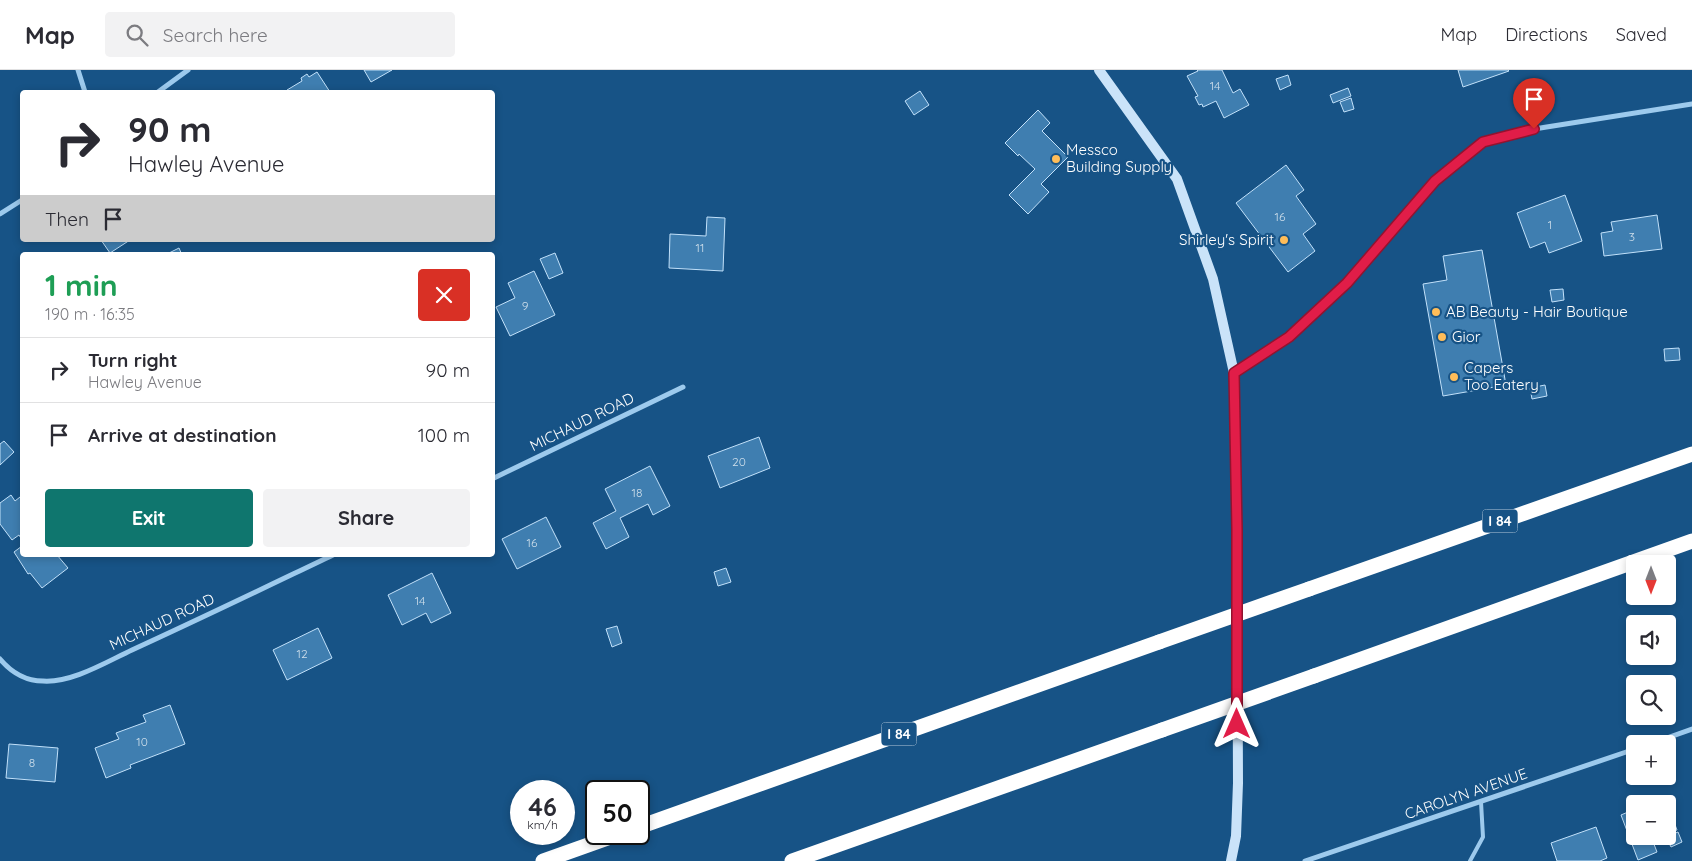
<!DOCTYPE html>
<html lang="en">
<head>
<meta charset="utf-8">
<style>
	:root { --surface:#fff; --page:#f2f2f3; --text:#2b2b33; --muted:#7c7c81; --line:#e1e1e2; --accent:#0f766e }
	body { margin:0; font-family:Quicksand,sans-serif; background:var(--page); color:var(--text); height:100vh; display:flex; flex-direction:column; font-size:19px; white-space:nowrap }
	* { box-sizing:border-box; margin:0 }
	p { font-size:16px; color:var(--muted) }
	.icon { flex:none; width:28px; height:28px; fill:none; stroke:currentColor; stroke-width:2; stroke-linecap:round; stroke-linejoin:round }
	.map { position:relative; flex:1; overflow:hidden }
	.drawer { position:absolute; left:20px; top:182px; width:475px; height:305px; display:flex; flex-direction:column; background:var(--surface); border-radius:5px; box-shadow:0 2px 8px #0003 }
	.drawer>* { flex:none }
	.top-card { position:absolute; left:20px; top:20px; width:475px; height:152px; border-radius:5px; box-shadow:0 2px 8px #0003; background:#fff; color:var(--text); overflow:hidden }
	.needle { width:32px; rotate:180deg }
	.controls { position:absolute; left:1626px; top:485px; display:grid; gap:10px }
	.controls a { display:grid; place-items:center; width:50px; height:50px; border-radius:5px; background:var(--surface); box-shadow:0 2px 8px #0003; font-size:25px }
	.speed { position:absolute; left:510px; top:710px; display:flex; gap:10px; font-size:25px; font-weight:700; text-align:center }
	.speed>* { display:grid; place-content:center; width:65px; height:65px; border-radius:50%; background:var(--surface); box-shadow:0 2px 8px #0003; line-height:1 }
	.speed small { font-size:12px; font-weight:400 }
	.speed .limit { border:2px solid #111; border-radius:8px; background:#fff; color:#111 }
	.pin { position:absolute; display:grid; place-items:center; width:42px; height:42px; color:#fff; margin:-51px -21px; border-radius:50% 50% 50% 0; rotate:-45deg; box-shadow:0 0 5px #0007 }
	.pin .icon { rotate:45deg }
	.me { position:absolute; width:55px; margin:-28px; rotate:0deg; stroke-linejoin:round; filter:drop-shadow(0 0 4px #0008) }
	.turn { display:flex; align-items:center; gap:18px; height:105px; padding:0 25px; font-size:22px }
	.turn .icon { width:65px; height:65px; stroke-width:2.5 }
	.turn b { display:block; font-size:35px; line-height:42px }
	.then { display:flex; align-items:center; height:48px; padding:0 25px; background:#0003; gap:10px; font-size:19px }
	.round { display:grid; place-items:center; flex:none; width:52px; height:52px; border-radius:5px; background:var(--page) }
	.overview { display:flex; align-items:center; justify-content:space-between; height:85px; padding:0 25px }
	h1 { font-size:30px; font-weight:700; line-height:38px; color:#1e9e55 }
	.primary-button { display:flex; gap:10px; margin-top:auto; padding:10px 25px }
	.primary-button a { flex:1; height:58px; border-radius:5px; background:var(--accent); color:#fff; font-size:20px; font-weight:700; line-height:58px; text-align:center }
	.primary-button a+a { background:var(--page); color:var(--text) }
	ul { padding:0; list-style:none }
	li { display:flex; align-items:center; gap:15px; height:65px; padding:0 25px; border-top:1px solid var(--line) }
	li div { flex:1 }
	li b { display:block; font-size:19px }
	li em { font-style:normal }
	header { display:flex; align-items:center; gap:30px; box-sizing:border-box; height:70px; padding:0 25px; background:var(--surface); border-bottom:1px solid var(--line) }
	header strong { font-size:24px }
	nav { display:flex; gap:28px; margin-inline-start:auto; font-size:18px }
	.search { width:350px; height:45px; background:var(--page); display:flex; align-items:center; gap:12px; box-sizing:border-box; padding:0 18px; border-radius:5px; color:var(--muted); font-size:19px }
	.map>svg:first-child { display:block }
	.building { fill:#3f7eb0; stroke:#c2e1fa }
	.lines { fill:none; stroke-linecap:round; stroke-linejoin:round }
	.lane { stroke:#9dcaed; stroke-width:4 }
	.street { stroke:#9dcaed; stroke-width:5 }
	.secondary { stroke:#cae3f9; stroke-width:10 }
	.highway { stroke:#fff; stroke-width:15 }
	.highway-bridge { stroke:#fff; stroke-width:15 }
	.route-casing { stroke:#92132f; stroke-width:12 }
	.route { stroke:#e11d48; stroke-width:9 }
	.poi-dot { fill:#ffbd59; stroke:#175386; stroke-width:2 }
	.labels { text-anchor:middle; stroke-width:4.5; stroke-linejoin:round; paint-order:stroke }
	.number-label { font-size:12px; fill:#cfdfeb }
	.shield { fill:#175386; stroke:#b9cbdb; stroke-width:1 }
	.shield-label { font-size:14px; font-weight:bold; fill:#fff }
	.poi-label { font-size:15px; fill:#fff; stroke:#175386; text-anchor:start }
	.street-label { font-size:15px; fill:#fff; stroke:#175386 }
</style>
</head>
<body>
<header>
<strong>Map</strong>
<div class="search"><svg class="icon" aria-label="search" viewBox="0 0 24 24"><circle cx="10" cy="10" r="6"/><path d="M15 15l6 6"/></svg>Search here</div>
<nav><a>Map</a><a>Directions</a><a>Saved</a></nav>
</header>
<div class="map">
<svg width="1692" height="791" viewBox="0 0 1692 791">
	<rect width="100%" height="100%" fill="#175386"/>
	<path class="building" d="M364,0h28l-21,12z
		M1197,0h25l11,23 7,-4 9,16 -25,13 -8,-17 -13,6 -1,-3 -3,1 -4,-8 3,-1 -11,-20 11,-5z
		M1458,0h50l1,1 -46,16z
		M317,2l13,20h-43v-2l15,-9 -1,-3 6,-4 2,3z
		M1288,5l3,10 -11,5 -4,-11z
		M1348,18l3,8 -18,7 -3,-8z
		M920,21l9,14 -15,10 -9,-14z
		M1351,28l3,11 -10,3 -4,-10z
		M1038,40l12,13 -8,8 26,26 -27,27 8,8 -21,22 -19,-19 26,-26 -16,-15 -1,2 -13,-13z
		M1286,95l18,25 -8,6 20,28 -13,10 12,17 -27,21 -52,-69z
		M1565,125l17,46 -33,12 -4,-11 -15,6 -13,-35z
		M1657,145l5,34 -58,7 -3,-23 12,-2 -2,-9z
		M707,147l18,1 -2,53 -54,-3 1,-34 36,2z
		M101,170h29l-20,13z
		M179,178l3,7h-14l-1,-1z
		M1482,180l24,135 -63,11 -20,-112 24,-4 -4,-24z
		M555,183l8,20 -14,6 -9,-20z
		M534,201l21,44 -45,21 -14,-29 19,-9 -7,-15z
		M1563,219l1,11 -12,2 -2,-12z
		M1679,278l1,12 -15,1 -1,-12z
		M1545,315l2,11 -15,3 -2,-11z
		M759,367l11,31 -50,20 -12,-32z
		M4,371l10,11 -14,13v-21z
		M650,396l20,40 -17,9 -5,-11 -28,14 9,19 -23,12 -13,-26 23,-12 -11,-22z
		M11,425l4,6 5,-4 2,3v40l-3,-5 -7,5 -12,-16v-21z
		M546,447l15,30 -44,22 -15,-30z
		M22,476v9h35l11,13 -26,20 -12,-15 -2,1 -14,-22z
		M726,498l5,14 -13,4 -4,-14z
		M432,503l19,40 -20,10 -5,-10 -24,12 -14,-30z
		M617,556l5,17 -10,4 -6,-18z
		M318,558l14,30 -45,22 -14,-30z
		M170,635l15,39 -55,21 1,3 -25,10 -11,-30 24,-9 -3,-6 30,-11 -3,-7z
		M9,674l49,4 -3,34 -49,-4z
		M1664,728l3,6h-18z
		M1668,736l9,24 -9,3z
		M1635,739v27h25l-8,3 5,13 -19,8 -17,-45z
		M1596,757l11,31 -7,3h-43l-6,-18z
		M1678,762l4,10 -11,5 -5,-10z"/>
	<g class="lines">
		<path class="lane" d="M1470,791l13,-24 -2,-35"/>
		<path class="street" d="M78,0l7,22
			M158,22l30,-22
			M0,144l22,-14
			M1234,303l55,-36 58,-54 88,-102 48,-38 51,-14 158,-25
			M492,409l191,-92
			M0,589c11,13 26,22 43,22 29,2 63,-19 89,-31 68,-31 134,-63 201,-95
			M1650,674l42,-15
			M1305,791l330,-112"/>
		<path class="secondary" d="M1099,0l78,109 36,100 21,94 3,157 1,253 -2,53 -5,25"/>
		<path class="highway" d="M1309,519l383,-135
			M1314,606l378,-135
			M639,757l520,-185
			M543,791l76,-27
			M792,791l370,-131"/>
		<path class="highway-bridge" d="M1159,572l150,-53
			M1162,660l152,-54"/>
	</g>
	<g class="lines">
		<g class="route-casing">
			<path id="route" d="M1237,654v-194l-3,-157 55,-36 58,-54 88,-102 48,-39 51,-13"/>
		</g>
		<use href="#route" class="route"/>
	</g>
	<g class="poi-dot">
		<circle cx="1056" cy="89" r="5"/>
		<circle cx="1284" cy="170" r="5"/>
		<circle cx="1436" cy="242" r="5"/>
		<circle cx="1442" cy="267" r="5"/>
		<circle cx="1454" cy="307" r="5"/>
	</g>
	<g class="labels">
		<g class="number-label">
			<text x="1215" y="20">14</text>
			<text x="1280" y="151">16</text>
			<text x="1550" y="159">1</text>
			<text x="1632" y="171">3</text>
			<text x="700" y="182">11</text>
			<text x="525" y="240">9</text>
			<text x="739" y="396">20</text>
			<text x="637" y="427">18</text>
			<text x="532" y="477">16</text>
			<text x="420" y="535">14</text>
			<text x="302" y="588">12</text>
			<text x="142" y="676">10</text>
			<text x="32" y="697">8</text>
		</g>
		<g class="shield">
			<rect x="1482.5" y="439.5" width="35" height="23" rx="4"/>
			<rect x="881.5" y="652.5" width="35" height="23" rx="4"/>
		</g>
		<g class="shield-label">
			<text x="1500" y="456">I 84</text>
			<text x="899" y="669">I 84</text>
		</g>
		<g class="poi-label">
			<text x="1066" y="85">Messco<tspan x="1066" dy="17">Building Supply</tspan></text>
			<text x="1274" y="175" text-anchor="end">Shirley's Spirit</text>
			<text x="1446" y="247">AB Beauty - Hair Boutique</text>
			<text x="1452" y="272">Gior</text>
			<text x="1464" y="303">Capers<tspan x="1464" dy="17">Too Eatery</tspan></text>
		</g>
		<g class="street-label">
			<text transform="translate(582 352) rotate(-26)" y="5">MICHAUD ROAD</text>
			<text transform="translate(162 552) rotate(-25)" y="5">MICHAUD ROAD</text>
			<text transform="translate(1466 724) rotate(-19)" y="5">CAROLYN AVENUE</text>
		</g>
	</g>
</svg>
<div class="controls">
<a><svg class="needle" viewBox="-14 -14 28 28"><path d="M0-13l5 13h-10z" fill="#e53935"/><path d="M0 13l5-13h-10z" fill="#7c7c81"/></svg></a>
<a><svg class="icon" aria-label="sound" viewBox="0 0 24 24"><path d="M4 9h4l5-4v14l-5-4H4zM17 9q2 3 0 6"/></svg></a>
<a><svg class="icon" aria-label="search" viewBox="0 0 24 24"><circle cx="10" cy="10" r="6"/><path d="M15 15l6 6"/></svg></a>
<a>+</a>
<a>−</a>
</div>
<div class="speed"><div>46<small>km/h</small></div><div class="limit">50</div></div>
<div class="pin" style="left:1534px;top:59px;background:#d93025"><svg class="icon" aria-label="arrive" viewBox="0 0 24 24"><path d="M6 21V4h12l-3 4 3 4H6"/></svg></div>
<svg class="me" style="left:1237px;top:654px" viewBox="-20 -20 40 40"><path d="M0-17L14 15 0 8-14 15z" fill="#e11d48" stroke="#fff" stroke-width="4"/></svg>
<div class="top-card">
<div class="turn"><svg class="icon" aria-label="right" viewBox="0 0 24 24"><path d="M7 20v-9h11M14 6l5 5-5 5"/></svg><div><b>90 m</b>Hawley Avenue</div></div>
<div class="then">Then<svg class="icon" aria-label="arrive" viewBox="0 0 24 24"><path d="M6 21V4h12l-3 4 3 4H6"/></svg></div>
</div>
<section class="drawer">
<div class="overview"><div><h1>1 min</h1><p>190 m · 16:35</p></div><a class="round" style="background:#d93025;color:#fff"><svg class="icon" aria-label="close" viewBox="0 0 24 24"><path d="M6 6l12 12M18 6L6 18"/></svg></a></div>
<ul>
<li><svg class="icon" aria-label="right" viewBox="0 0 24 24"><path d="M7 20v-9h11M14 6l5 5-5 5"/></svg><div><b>Turn right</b><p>Hawley Avenue</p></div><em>90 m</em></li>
<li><svg class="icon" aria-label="arrive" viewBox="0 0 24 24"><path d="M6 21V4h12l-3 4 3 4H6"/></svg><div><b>Arrive at destination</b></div><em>100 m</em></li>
</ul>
<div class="primary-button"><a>Exit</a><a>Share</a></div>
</section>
</div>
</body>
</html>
